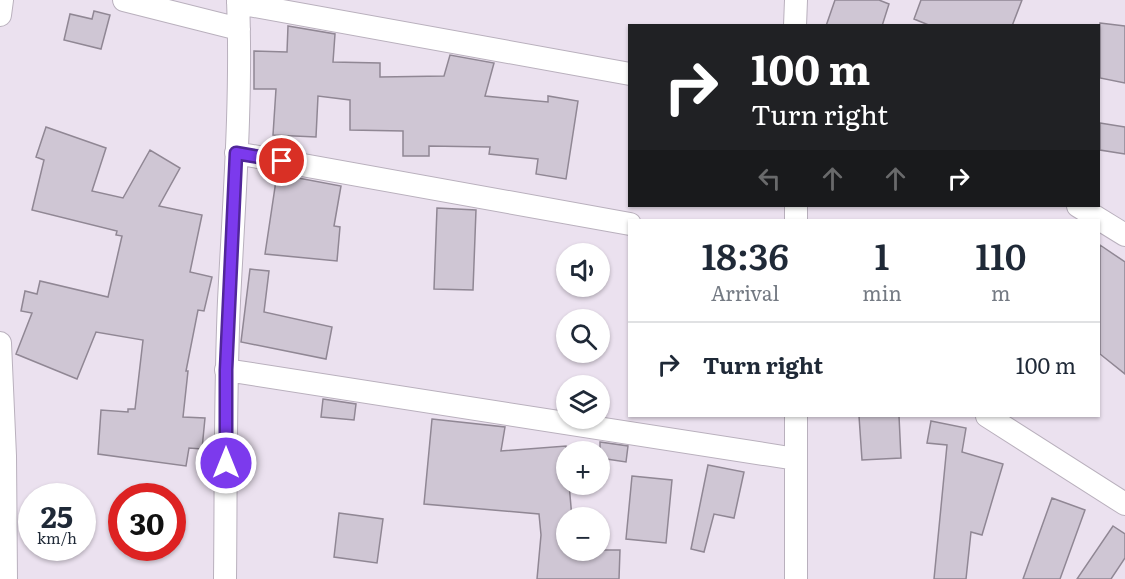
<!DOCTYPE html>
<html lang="en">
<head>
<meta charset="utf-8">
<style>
	:root { --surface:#fff; --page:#f2f2f3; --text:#1f2937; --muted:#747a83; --line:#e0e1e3 }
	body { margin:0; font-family:Literata,serif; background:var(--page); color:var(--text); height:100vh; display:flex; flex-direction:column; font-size:22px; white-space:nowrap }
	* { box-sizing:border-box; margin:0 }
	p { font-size:20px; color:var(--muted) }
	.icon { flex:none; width:33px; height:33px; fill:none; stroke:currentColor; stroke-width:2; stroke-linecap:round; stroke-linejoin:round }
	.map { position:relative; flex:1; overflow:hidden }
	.side { position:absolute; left:628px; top:219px; width:472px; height:198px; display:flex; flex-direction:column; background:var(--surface); border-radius:0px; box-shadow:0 2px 4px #0004 }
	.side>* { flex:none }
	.hud { position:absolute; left:628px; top:24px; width:472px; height:183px; border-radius:0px; box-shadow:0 2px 4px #0004; background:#202124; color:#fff; overflow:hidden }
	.fabs { position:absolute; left:556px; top:243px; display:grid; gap:12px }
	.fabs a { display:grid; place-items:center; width:54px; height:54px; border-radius:50%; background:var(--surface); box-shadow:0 2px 4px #0004; font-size:30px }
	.speed { position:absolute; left:18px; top:483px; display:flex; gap:12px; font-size:30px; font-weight:700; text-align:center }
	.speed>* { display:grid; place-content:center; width:78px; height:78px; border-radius:50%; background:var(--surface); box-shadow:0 2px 4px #0004; line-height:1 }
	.speed small { font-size:15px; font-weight:400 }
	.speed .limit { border:9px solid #d22; background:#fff; color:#111 }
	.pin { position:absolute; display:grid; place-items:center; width:51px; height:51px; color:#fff; margin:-26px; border:3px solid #fff; border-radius:50%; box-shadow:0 2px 6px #0007 }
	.me { position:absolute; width:66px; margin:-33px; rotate:0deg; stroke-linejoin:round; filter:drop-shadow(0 0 4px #0008) }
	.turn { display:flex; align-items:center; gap:21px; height:126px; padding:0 24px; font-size:27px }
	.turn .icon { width:78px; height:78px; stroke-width:2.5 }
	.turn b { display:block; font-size:42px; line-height:51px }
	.lanes { display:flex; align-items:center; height:57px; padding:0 24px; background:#0003; justify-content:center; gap:30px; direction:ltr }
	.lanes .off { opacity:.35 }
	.eta { display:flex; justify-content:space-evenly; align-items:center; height:102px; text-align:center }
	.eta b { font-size:36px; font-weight:600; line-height:42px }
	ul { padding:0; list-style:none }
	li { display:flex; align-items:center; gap:18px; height:84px; padding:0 24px; border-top:2px solid var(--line) }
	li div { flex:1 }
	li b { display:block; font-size:22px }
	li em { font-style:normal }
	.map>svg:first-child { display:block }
	.building { fill:#cfc6d4; stroke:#908794; stroke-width:1.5 }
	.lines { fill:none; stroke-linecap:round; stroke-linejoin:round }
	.street-casing { stroke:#b9b0bd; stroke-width:24 }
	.street { stroke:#fff; stroke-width:22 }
	.route-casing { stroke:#51269a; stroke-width:15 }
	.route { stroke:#7c3aed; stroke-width:10 }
</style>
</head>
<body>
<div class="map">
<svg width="1125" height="579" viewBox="0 0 1125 579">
	<rect width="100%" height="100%" fill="#ebe1ef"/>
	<path class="building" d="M835,0h44l10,4 -7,22h-56z
		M921,0h101l-10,26h-81l-17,-7z
		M94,11l16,4 -9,34 -37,-9 6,-26 22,5z
		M1100,23l25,3v57l-25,-5z
		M288,26l47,8 -2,28 47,1v14l64,-1 6,-21 44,8 -9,33 63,6v-6l30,5 -12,78 -30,-5 2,-15 -49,-5 1,-7 -61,-1v10h-26v-25l-53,-1v-30l-32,-4 -2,41 -43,-2 3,-46h-22v-38l33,1z
		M1100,123l25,4v27l-25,-4z
		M46,127l60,21 -14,43 31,7 27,-48 30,18 -21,38 43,9 -12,57 22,5 -8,34 -6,-1 -12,61h2l-5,46 22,1 -3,31 -13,-1 -3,18 -88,-12 3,-44 27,2v-3h7l8,-69 -47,-8 -19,47 -61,-25 16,-41 -11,-2 4,-20 12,3 3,-13 68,16 14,-61 -6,-1 1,-4 -85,-21 12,-50 -8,-3z
		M277,174l64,12 -7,40 6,1 -3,34 -72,-7z
		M437,208l39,2 -3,80 -39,-1z
		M1100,245l25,17v112l-25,-20z
		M250,269l19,2 -5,41 68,15 -6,32 -85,-17z
		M323,399l33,5 -2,16 -33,-3z
		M859,416h40l2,42 -39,2z
		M432,419l73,8 -4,24 65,-5 1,38h2l3,34h-5v32h53l-1,29h-82l4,-44 -2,-21 -115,-10z
		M931,421l35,7 -4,24 41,12 -21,71 -11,-3 -5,47h-32l13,-134 -20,-2z
		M600,442l28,4 -2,16 -26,-4z
		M708,465l36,7 -10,46 -20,-4 -10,38 -13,-3z
		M632,476l40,4 -6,63 -40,-4z
		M1052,498l33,12 -25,69h-37z
		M339,513l44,6 -6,44 -43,-6z
		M1113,526l12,8v24l-14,21h-34z"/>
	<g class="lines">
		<g class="street-casing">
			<path id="street" d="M124,0l115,29
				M238,3l392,71
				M0,15l2,-15
				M795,26l1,-26
				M236,153l394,71
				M796,206v14
				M1078,206l47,29
				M0,343l5,113 1,123
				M226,370l570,89
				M987,416l138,88
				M225,579c1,-93 0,-185 4,-278 5,-100 13,-201 9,-301
				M796,579v-163"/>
		</g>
		<use href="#street" class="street"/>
	</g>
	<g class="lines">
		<g class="route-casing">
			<path id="route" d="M226,463v-93l10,-217 46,8"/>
		</g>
		<use href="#route" class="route"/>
	</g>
</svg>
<div class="fabs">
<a><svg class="icon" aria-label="sound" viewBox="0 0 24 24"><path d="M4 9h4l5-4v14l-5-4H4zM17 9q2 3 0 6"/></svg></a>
<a><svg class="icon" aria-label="search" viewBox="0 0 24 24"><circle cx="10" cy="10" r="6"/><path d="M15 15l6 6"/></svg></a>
<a><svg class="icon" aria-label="layers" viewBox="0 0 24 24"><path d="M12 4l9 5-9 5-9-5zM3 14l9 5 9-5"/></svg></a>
<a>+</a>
<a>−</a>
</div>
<div class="speed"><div>25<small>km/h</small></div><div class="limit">30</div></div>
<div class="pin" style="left:282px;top:161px;background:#d93025"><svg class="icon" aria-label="arrive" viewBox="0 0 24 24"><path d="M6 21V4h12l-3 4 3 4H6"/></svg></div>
<svg class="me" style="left:226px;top:463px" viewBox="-20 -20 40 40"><circle r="17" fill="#7c3aed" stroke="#fff" stroke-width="3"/><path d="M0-11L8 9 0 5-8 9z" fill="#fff"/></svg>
<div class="hud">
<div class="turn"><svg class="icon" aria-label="right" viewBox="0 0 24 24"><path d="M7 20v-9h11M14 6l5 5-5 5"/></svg><div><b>100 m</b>Turn right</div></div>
<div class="lanes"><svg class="icon off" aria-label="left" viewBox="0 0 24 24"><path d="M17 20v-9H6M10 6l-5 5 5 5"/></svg><svg class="icon off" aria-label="ahead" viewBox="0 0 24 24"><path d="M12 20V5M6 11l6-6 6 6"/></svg><svg class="icon off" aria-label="ahead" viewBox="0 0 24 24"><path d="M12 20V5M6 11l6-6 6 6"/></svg><svg class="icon" aria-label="right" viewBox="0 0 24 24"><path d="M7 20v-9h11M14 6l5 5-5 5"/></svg></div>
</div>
<section class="side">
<div class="eta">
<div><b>18:36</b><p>Arrival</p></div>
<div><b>1</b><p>min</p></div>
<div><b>110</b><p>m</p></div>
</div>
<ul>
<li><svg class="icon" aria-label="right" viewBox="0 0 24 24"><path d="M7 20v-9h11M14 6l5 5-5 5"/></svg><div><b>Turn right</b></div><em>100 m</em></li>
</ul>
</section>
</div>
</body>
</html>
